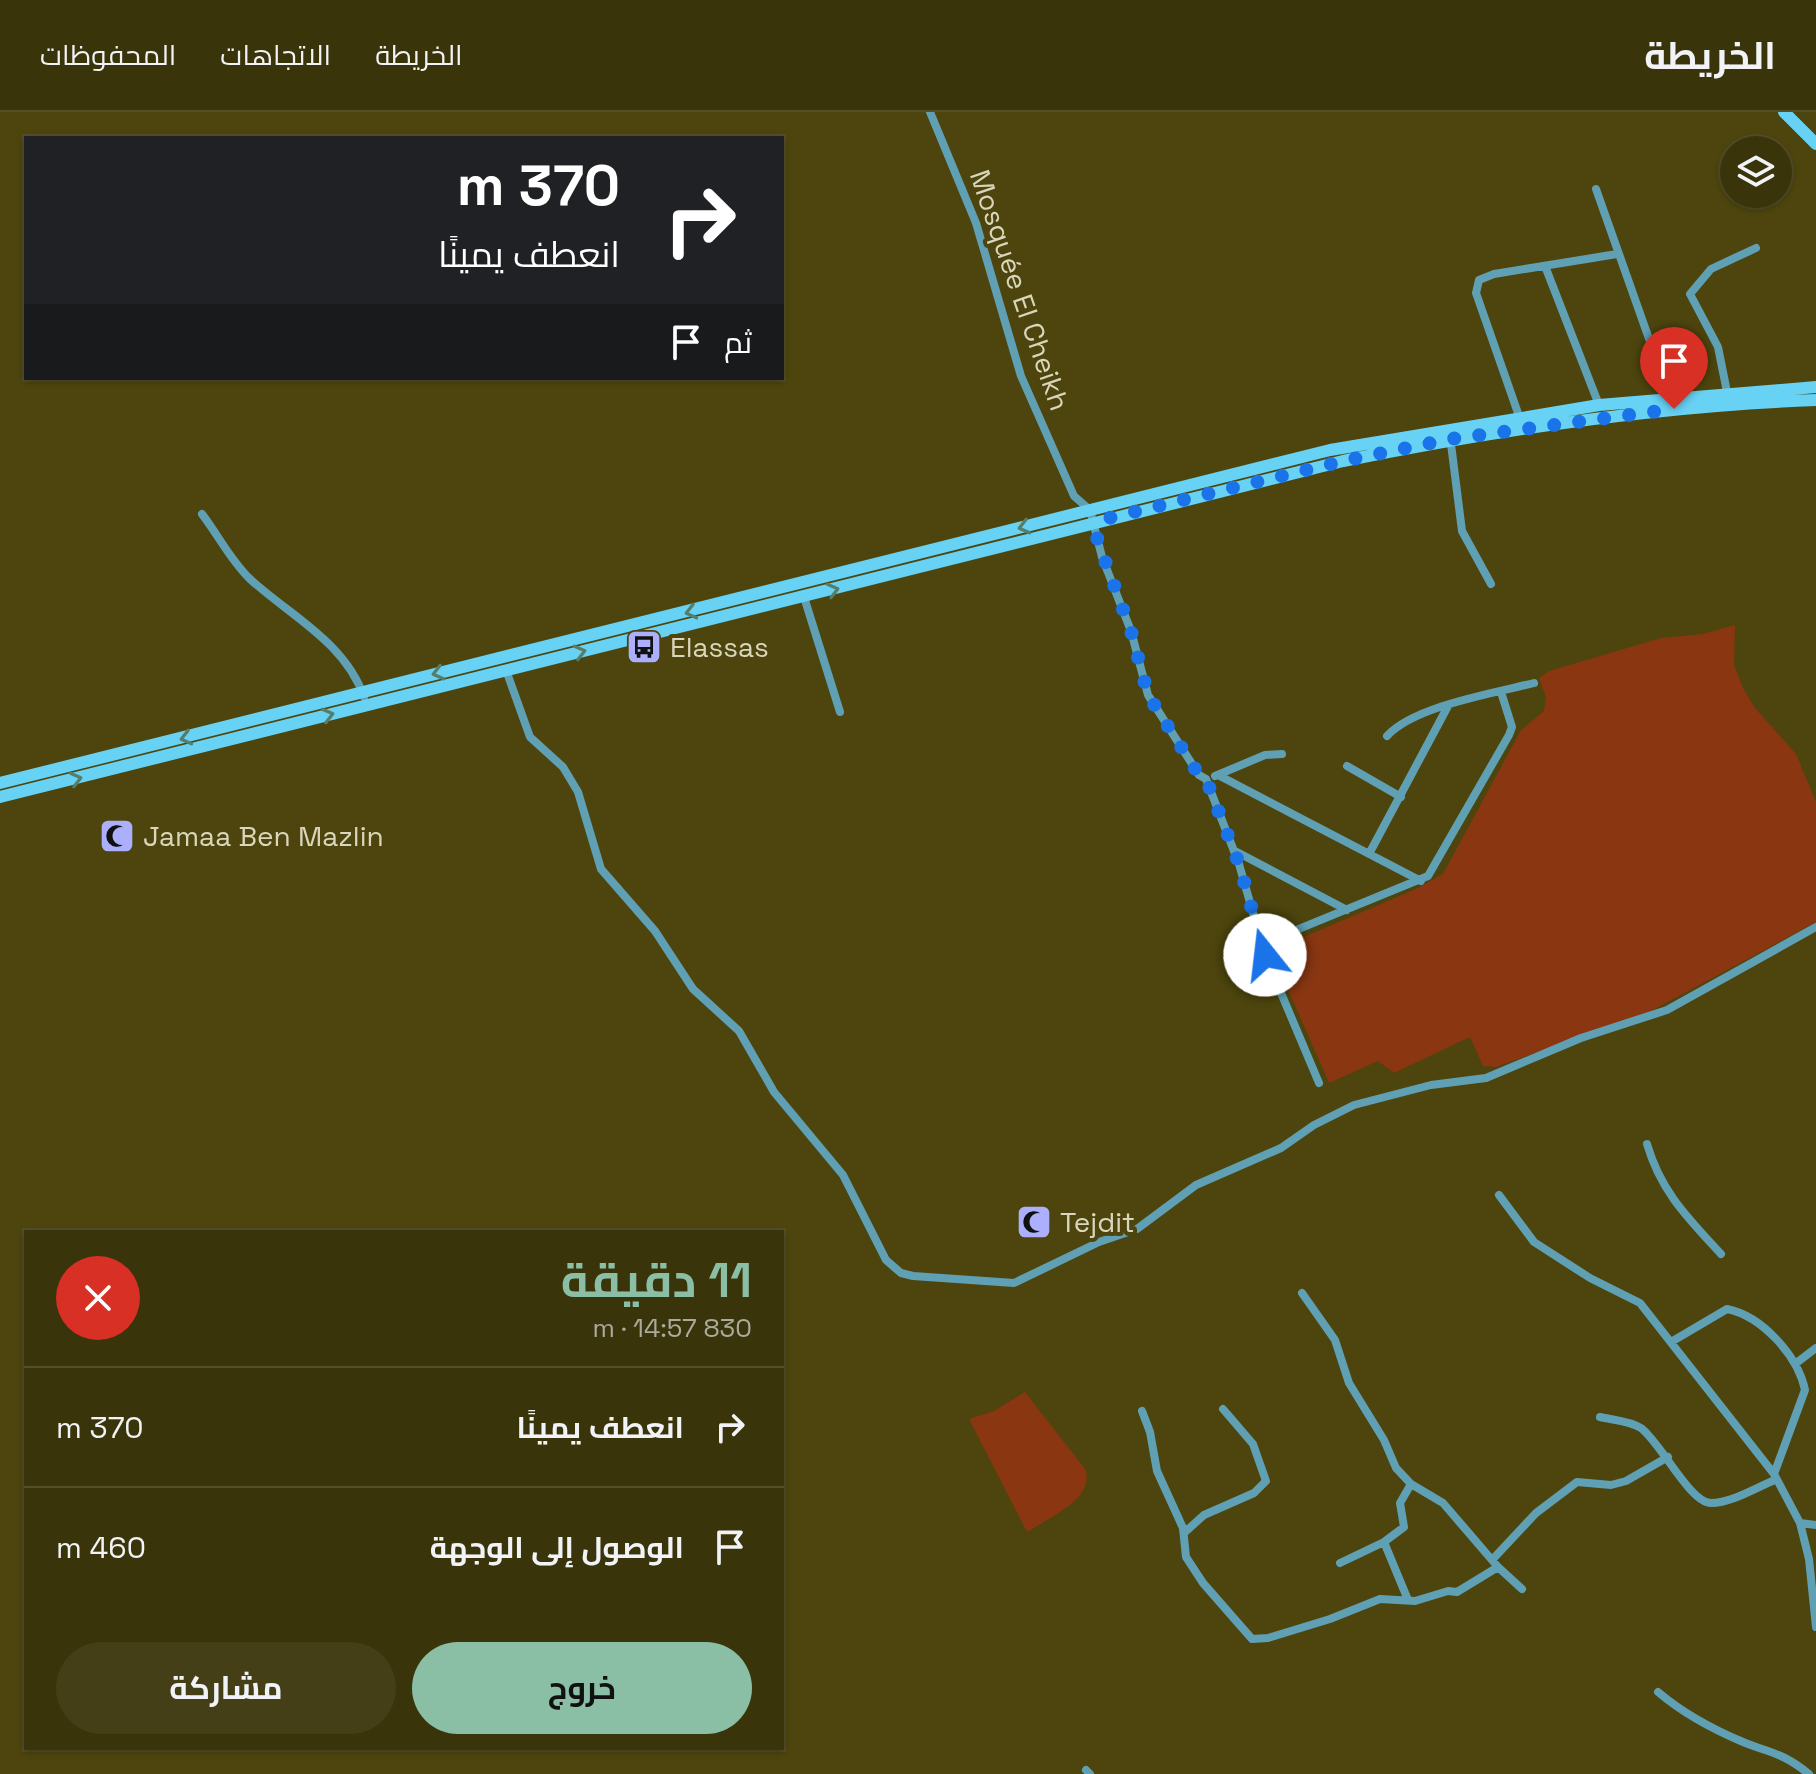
<!DOCTYPE html>
<html lang="ar">
<head>
<meta charset="utf-8">
<style>
	:root { --surface:#3a340a; --page:#453f18; --text:#f1f3f6; --muted:#abaa9c; --line:#544f2b; --accent:#8abfa5 }
	body { margin:0; font-family:"Space Grotesk",Cairo,sans-serif; background:var(--page); color:var(--text); direction:rtl; height:100vh; display:flex; flex-direction:column; font-size:30px; white-space:nowrap }
	* { box-sizing:border-box; margin:0 }
	p { font-size:26px; color:var(--muted) }
	.icon { flex:none; width:44px; height:44px; fill:none; stroke:currentColor; stroke-width:2; stroke-linecap:round; stroke-linejoin:round }
	.map { position:relative; flex:1; overflow:hidden; direction:ltr }
	.details { position:absolute; left:24px; top:1118px; width:760px; height:520px; display:flex; flex-direction:column; background:var(--surface); border-radius:0px; box-shadow:0 2px 6px #0004,0 0 0 2px var(--line); direction:rtl }
	.details>* { flex:none }
	.banner { position:absolute; left:24px; top:24px; width:760px; height:244px; border-radius:0px; box-shadow:0 2px 6px #0004,0 0 0 2px var(--line); direction:rtl; background:#202124; color:#fff; overflow:hidden }
	.buttons { position:absolute; left:1720px; top:24px; display:grid; gap:16px }
	.buttons a { display:grid; place-items:center; width:72px; height:72px; border-radius:50%; background:var(--surface); box-shadow:0 2px 6px #0004,0 0 0 2px var(--line); font-size:40px }
	.pin { position:absolute; display:grid; place-items:center; width:68px; height:68px; color:#fff; margin:-82px -34px; border-radius:50% 50% 50% 0; rotate:-45deg; box-shadow:0 0 8px #0007 }
	.pin .icon { rotate:45deg }
	.me { position:absolute; width:88px; margin:-44px; rotate:344deg; stroke-linejoin:round; filter:drop-shadow(0 0 6px #0008) }
	.turn { display:flex; align-items:center; gap:28px; height:168px; padding:0 32px; font-size:36px }
	.turn .icon { width:104px; height:104px; stroke-width:2.5 }
	.turn b { display:block; font-size:56px; line-height:68px }
	.then { display:flex; align-items:center; height:76px; padding:0 32px; background:#0003; gap:16px; font-size:30px }
	.round { display:grid; place-items:center; flex:none; width:84px; height:84px; border-radius:42px; background:var(--page) }
	.summary { display:flex; align-items:center; justify-content:space-between; height:136px; padding:0 32px }
	h1 { font-size:48px; font-weight:700; line-height:60px; color:var(--accent) }
	.cta { display:flex; gap:16px; margin-top:auto; padding:16px 32px }
	.cta a { flex:1; height:92px; border-radius:48px; background:var(--accent); color:#111; font-size:32px; font-weight:700; line-height:92px; text-align:center }
	.cta a+a { background:var(--page); color:var(--text) }
	ul { padding:0; list-style:none }
	li { display:flex; align-items:center; gap:24px; height:120px; padding:0 32px; border-top:2px solid var(--line) }
	li div { flex:1 }
	li b { display:block; font-size:30px }
	li em { font-style:normal }
	header { display:flex; align-items:center; gap:48px; box-sizing:border-box; height:112px; padding:0 40px; background:var(--surface); border-bottom:2px solid var(--line) }
	header strong { font-size:38px }
	nav { display:flex; gap:44px; margin-inline-start:auto; font-size:28px }
	.map>svg:first-child { display:block }
	.green { fill:#893611 }
	.lines { fill:none; stroke-linecap:round; stroke-linejoin:round }
	.street { stroke:#60a0b5; stroke-width:8 }
	.secondary { stroke:#67d2f4; stroke-width:12 }
	.oneway { stroke:#577d69 }
	.route { stroke:#1a73e8; stroke-width:14; stroke-dasharray:0 25.2 }
	.labels { text-anchor:middle; stroke-width:8; stroke-linejoin:round; paint-order:stroke }
	.street-label { font-size:28px; fill:#d9d6bb; stroke:#4d450d }
	.poi-label { font-size:28px; fill:#d9d6bb; stroke:#4d450d; text-anchor:start }
</style>
</head>
<body>
<header>
<strong>الخريطة</strong>
<nav><a>الخريطة</a><a>الاتجاهات</a><a>المحفوظات</a></nav>
</header>
<div class="map">
<svg width="1816" height="1662" viewBox="0 0 1816 1662">
	<rect width="100%" height="100%" fill="#4d450d"/>
	<path class="green" d="M1735,513l-1,40 10,25 11,18 41,46 20,48v120l-165,89 -155,56 -13,-1 -13,-29 -76,36 -16,-12 -49,22 -58,-132 145,-62 27,-15 78,-144 23,-19 2,-14 -7,-19 10,-7 112,-33 42,-4z
		M1025,1280l60,77c12,29 -38,50 -58,63l-58,-113 25,-8z"/>
	<g class="lines">
		<path class="street" d="M930,0l46,111 45,153 53,120 16,14 12,47 29,74 17,64 51,80 7,4 33,85 26,91 54,128
			M1596,77l75,212
			M1545,154l54,139
			M1727,280l-9,-45 -28,-53 21,-25 45,-21
			M1519,304l-43,-123 3,-13 15,-6 123,-20
			M1450,324l12,95 29,53
			M202,402c16,21 29,47 48,65 39,36 95,63 114,118
			M804,485l36,115
			M506,558l24,67 33,30 15,25 23,77 54,62 38,58 46,42 35,61 69,83 43,85 15,13 12,3 101,7 85,-41 38,-13 59,-44 85,-37 33,-23 40,-20 77,-20 55,-7 95,-40 86,-28 149,-83
			M1387,624c27,-30 108,-43 147,-53
			M1347,654l54,31
			M1218,663l203,106
			M1215,664l50,-21 17,-1
			M1235,739l112,59
			M1369,742l79,-148
			M1262,832l166,-68 81,-141 3,-8 -11,-35
			M1647,1032c14,48 41,74 74,110
			M1499,1083l35,47 56,36 50,25 134,171 26,49 9,36 7,68
			M1302,1181l33,47 14,43 35,57 12,28 15,16 32,19 55,64 24,22
			M1671,1230l56,-33c35,7 71,47 78,81l-31,84
			M1795,1252l21,-16
			M1142,1299l8,21 7,39 26,57 3,29 17,26 49,56 16,-1 62,-19 50,-20 35,2 33,-10 9,1 41,-25
			M1600,1305c13,3 30,4 41,11 20,15 49,75 70,75 21,0 46,-16 64,-23
			M1800,1411l16,2
			M1184,1421l20,-18 50,-22 12,-12 -13,-37 -30,-35
			M1492,1448l44,-47 41,-31 34,3 15,-4 42,-24
			M1340,1451l44,-21
			M1408,1488l-24,-58 20,-15 -4,-24 11,-19
			M1658,1580c26,22 54,37 85,50 30,12 40,11 66,32
			M1086,1658l4,4"/>
		<path class="secondary" d="M1784,0l32,32
			M0,671l1330,-333 269,-45 217,-18
			M0,685l1343,-336c157,-32 313,-55 473,-61"/>
	</g>
	<defs><path id="oneway-chevron" d="M-2-3.5L2.5 0L-2 3.5" fill="none" stroke-width="1.6" stroke-linecap="round" stroke-linejoin="round" transform="scale(2)"/></defs>
	<g class="oneway">
		<use href="#oneway-chevron" transform="translate(1024 415) rotate(166)"/>
		<use href="#oneway-chevron" transform="translate(833 478) rotate(-15)"/>
		<use href="#oneway-chevron" transform="translate(691 500) rotate(166)"/>
		<use href="#oneway-chevron" transform="translate(580 540) rotate(-14)"/>
		<use href="#oneway-chevron" transform="translate(438 561) rotate(166)"/>
		<use href="#oneway-chevron" transform="translate(328 603) rotate(-14)"/>
		<use href="#oneway-chevron" transform="translate(186 626) rotate(166)"/>
		<use href="#oneway-chevron" transform="translate(76 667) rotate(-14)"/>
	</g>
	<g class="lines">
		<path class="route" d="M1265,843l-26,-91 -33,-85 -7,-4 -51,-80 -17,-64 -34,-92 12,-21 234,-57 108,-22 223,-30"/>
	</g>
	<defs>
		<g id="bus-square" transform="scale(1.8)"><rect x="-9" y="-9" width="18" height="18" rx="4" fill="#acaffb" stroke="#4d450d"/><path d="M-5-6H5V4H4V6H2V4H-2V6H-4V4H-5ZM-3.5-4V0h7V-4ZM-3.5 1.2v1.5H-2V1.2ZM2 1.2v1.5H3.5V1.2Z" fill="#111"/></g>
		<g id="mosque-square" transform="scale(1.8)"><rect x="-9" y="-9" width="18" height="18" rx="4" fill="#acaffb" stroke="#4d450d"/><path d="M3.5-4.9A6 6 0 1 0 3.5 4.9A5 5 0 1 1 3.5-4.9Z" fill="#111"/></g>
	</defs>
	<g fill-rule="evenodd">
		<use href="#bus-square" x="644" y="535"/>
		<use href="#mosque-square" x="117" y="724"/>
		<use href="#mosque-square" x="1034" y="1110"/>
	</g>
	<g class="labels">
		<g class="street-label">
			<text transform="translate(1020 178) rotate(71)" y="10">Mosquée El Cheikh</text>
		</g>
		<g class="poi-label">
			<text x="670" y="545">Elassas</text>
			<text x="143" y="734">Jamaa Ben Mazlin</text>
			<text x="1060" y="1120">Tejdit</text>
		</g>
	</g>
</svg>
<div class="buttons">
<a><svg class="icon" aria-label="layers" viewBox="0 0 24 24"><path d="M12 4l9 5-9 5-9-5zM3 14l9 5 9-5"/></svg></a>
</div>
<div class="pin" style="left:1674px;top:297px;background:#d93025"><svg class="icon" aria-label="arrive" viewBox="0 0 24 24"><path d="M6 21V4h12l-3 4 3 4H6"/></svg></div>
<svg class="me" style="left:1265px;top:843px" viewBox="-20 -20 40 40"><circle r="19" fill="#fff"/><path d="M0-13L10 11 0 6-10 11z" fill="#1a73e8"/></svg>
<div class="banner">
<div class="turn"><svg class="icon" aria-label="right" viewBox="0 0 24 24"><path d="M7 20v-9h11M14 6l5 5-5 5"/></svg><div><b>370 m</b>انعطف يمينًا</div></div>
<div class="then">ثم<svg class="icon" aria-label="arrive" viewBox="0 0 24 24"><path d="M6 21V4h12l-3 4 3 4H6"/></svg></div>
</div>
<section class="details">
<div class="summary"><div><h1>11 دقيقة</h1><p>830 m · 14:57</p></div><a class="round" style="background:#d93025;color:#fff"><svg class="icon" aria-label="close" viewBox="0 0 24 24"><path d="M6 6l12 12M18 6L6 18"/></svg></a></div>
<ul>
<li><svg class="icon" aria-label="right" viewBox="0 0 24 24"><path d="M7 20v-9h11M14 6l5 5-5 5"/></svg><div><b>انعطف يمينًا</b></div><em>370 m</em></li>
<li><svg class="icon" aria-label="arrive" viewBox="0 0 24 24"><path d="M6 21V4h12l-3 4 3 4H6"/></svg><div><b>الوصول إلى الوجهة</b></div><em>460 m</em></li>
</ul>
<div class="cta"><a>خروج</a><a>مشاركة</a></div>
</section>
</div>
</body>
</html>
